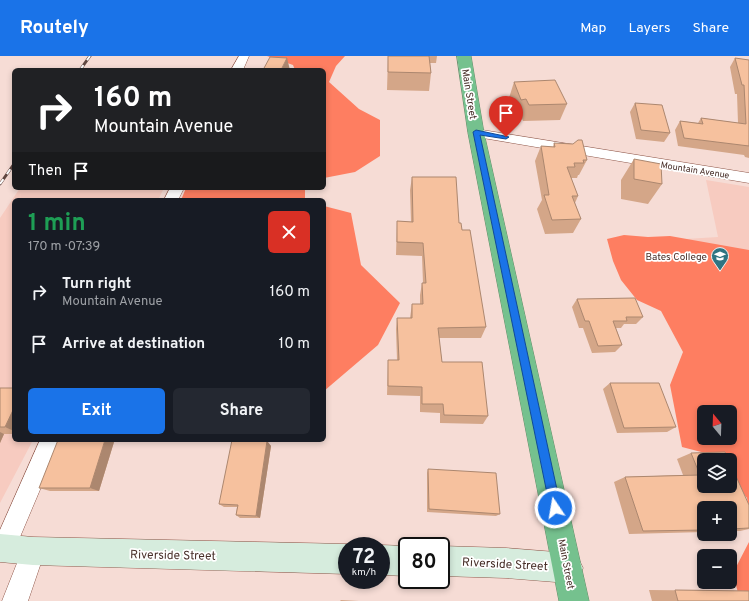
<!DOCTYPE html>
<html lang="en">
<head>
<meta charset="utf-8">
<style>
	:root { --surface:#171b24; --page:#242831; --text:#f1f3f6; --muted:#9ea1a6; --accent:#1a73e8 }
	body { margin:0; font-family:Overpass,sans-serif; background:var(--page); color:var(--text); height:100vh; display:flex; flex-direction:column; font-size:15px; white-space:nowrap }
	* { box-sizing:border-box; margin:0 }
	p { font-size:13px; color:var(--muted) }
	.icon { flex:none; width:22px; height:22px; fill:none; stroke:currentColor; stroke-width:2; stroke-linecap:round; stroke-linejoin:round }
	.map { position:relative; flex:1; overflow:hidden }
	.drawer { position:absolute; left:12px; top:142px; width:314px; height:244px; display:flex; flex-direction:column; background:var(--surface); border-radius:6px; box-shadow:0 2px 6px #0003 }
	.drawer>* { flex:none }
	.top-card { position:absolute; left:12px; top:12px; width:314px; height:122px; border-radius:6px; box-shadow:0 2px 6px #0003; background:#202124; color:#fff; overflow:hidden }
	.needle { width:26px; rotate:341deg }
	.controls { position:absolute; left:697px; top:349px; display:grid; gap:8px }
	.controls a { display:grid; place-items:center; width:40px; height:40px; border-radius:6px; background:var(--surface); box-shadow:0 2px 6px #0003; font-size:20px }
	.speed { position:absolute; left:338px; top:481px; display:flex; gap:8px; font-size:20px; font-weight:700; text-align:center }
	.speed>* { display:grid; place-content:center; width:52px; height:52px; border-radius:50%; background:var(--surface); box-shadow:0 2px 6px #0003; line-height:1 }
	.speed small { font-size:10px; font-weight:400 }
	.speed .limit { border:2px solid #111; border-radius:6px; background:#fff; color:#111 }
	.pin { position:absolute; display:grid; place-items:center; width:34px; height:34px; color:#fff; margin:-41px -17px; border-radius:50% 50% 50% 0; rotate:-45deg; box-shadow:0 0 4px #0007 }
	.pin .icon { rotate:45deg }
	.me { position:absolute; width:44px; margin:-22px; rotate:348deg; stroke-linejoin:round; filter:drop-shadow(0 0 3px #0008) }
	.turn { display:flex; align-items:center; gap:14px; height:84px; padding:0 16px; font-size:18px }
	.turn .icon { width:52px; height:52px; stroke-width:2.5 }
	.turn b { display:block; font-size:28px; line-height:34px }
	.then { display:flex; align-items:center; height:38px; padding:0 16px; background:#0003; gap:8px; font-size:15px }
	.round { display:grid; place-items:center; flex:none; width:42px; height:42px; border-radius:6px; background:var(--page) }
	.summary { display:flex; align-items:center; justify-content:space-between; height:68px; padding:0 16px }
	h1 { font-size:24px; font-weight:700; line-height:30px; color:#1e9e55 }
	.primary-button { display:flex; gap:8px; margin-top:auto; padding:8px 16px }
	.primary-button a { flex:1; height:46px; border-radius:6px; background:var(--accent); color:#fff; font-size:16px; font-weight:700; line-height:46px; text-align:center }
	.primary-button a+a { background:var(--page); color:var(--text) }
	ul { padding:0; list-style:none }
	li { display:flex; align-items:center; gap:12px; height:52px; padding:0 16px }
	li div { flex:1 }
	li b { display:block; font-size:15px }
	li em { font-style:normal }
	header { display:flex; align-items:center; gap:24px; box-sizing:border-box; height:56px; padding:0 20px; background:var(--accent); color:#fff }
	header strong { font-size:19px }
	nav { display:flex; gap:22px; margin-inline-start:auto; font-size:14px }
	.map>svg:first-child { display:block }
	.built { fill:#f7cbc0 }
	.forest { fill:#fe7e61; fill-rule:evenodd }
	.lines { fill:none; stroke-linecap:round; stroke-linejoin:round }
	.street-casing { stroke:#8f584b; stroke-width:1 }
	.secondary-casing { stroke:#8f584b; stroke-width:1 }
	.highway-casing { stroke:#658e6a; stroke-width:1 }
	.street { fill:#fff; fill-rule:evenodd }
	.secondary { fill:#d6ecdd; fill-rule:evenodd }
	.highway { fill:#75c18e; fill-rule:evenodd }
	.rail-casing { stroke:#604741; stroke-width:3 }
	.rail { stroke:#fff; stroke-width:2; stroke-dasharray:6; stroke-linecap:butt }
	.wall { fill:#d4a688 }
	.shaded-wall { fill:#ac876f }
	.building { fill:#f6c19e; stroke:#ac876f }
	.route { fill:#1a73e8; stroke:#114b97 }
	.labels { text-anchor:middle; stroke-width:3.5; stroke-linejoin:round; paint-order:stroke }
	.far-street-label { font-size:9px; fill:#472e28; stroke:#fff }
	.street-label { font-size:10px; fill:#472e28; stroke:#fff }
	.poi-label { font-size:10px; fill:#472e28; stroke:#fff; text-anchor:end }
	.near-street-label { font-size:12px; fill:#472e28; stroke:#fff }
</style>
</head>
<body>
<header>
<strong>Routely</strong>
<nav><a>Map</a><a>Layers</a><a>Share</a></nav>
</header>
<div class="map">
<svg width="749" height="545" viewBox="0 0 749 545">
	<rect width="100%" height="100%" fill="#f6dcd5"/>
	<path class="built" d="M706,124l43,7v220l-64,-168 33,-2z
		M20,132h144l-6,12h-144v240h19l-33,63v-285z"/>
	<path class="forest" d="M267,0h78l-9,10 -7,16 30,27 21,11v36l-25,16 -31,6v-108h-29l-2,-5z
		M186,132h119v12h-124z
		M324,150l27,7 10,52 39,38 -22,42 -54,46z
		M624,179l24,2 22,-1 79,14v260l-2,-12 -17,-20v-18h-15l-6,-6 -27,-7 -12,-62 13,-33 -22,-41 -24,-11 -16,-20 -8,-19 -6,-22zM704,356h26v26h-26z
		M749,486v59h-9l-7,-28z"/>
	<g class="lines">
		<g class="street-casing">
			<path id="street" d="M239,0h10l-6,14h-12z
				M476,73l273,44v10l-278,-47 -1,-3 1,-3z
				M170,132h14l-6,12h-14z
				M40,384h21l-49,116 -8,4 -4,-2v-28z
				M33,483l8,4 4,8 -17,50h-26l23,-58z"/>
		</g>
		<g class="secondary-casing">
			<path id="secondary" d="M0,478l33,3 314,7 4,2h-4v28l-314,-9 -33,-3z
				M381,489l26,1v30l-26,-1v-29h-2z
				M441,490l65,2 62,5 10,5 5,10 -5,10 -10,5 -62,-5 -65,-2z"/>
		</g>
		<g class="highway-casing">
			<path id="highway" d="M457,0h14l13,77 105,468h-30l-91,-468z"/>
		</g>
		<use href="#street" class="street"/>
		<use href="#secondary" class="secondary"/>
		<use href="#highway" class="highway"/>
		<g class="rail-casing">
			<path id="rail" d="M80,14l10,-14
				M0,128l14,-20"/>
		</g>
		<use href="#rail" class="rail"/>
	</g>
	<path class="wall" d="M388,0h49l-1,7h-6l1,10 -2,18 -42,-1z
		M735,2l14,2v98l-4,-1 -1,-2 -66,-9 -3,-16 5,-9 18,2 3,-5 37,5 -1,-29h-2l-5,-27z
		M514,26l53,22 -7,16 -37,1 -2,-5h-5l-7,-18z
		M635,47l35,30 -6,9 -28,-3 -6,-27z
		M554,87l33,17 -8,15h-1l-1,3h-6l7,18 -3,7 6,16 -8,14 -28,1 -8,-25 5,-9 -7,-39 6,-15 12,1z
		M634,103l28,25 -14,20 -27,-5v-19z
		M412,121l47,46 3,7 24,97 -5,11h-42l3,24 46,54 -5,8 -43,-1v-10l-20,-1v-16l-33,-1 1,-35h9l-1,-31 1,-11h13l2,-14h8v-9l2,-12h1l-1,-27 -26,-1 1,-34 14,1 -1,-32z
		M577,243l66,18 -7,7h-12l-3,4h-5l6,17 -7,7 -23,1 -9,-25h-4l-7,-21z
		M610,327l66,44 -9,5 -50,1 -14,-44z
		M0,332h14v46h-10l-4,9z
		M267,385l4,5 -11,72h-20l-4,-3 1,-8h-13l-5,-3z
		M114,386l-15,49h-49l-11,-3z
		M691,397l58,52v24l-9,2h-10v-23h-26v24l-75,2 -15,-52 11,-5 58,-2 -6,-16z
		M428,413l72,45 -4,2 -69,-4v-39z
		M649,534l100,1v10h-97z
		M341,544l18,1h-19z"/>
	<path class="shaded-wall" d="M287,2l3,12h-9z
		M14,352v23l-9,-4z
		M0,376l4,2 -4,9z
		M105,384h6l3,2 -15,49 -9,-3z
		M267,385l4,5 -11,72 -4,-2z"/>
	<path class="building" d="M388,0h41l2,17 -43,-1z
		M270,1l17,1 -6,12h-18z
		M735,2l14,2v86l-65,-8 -4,-17 23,3 -2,-6 45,6 -2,-39h-2z
		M555,24l12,24 -38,1 -3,-6 -5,1 -7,-18z
		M635,47l27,2 8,28 -29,-3z
		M578,84h4l5,20h-4l1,3h-10l1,4h-8l11,29h-6l9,23 -29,1 -8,-25h5l-8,-49 14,1 -1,-4 19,1z
		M634,103l27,5 1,20 -28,-5z
		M412,121h44l3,46h2l1,7h8l16,97 -48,1 4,34h40l6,54 -44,-1 -1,-11h-21v-17l-34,-1v-26h11l-2,-42h15v-14h11l-1,-21h4l-3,-40 -26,-1v-21l16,1z
		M635,242l8,19h-17l1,4h-14l9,24 -24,1 -9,-25h-4l-8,-22z
		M610,327h49l17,44 -52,1z
		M0,332h14v20l-9,19h-5z
		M58,384h47l-15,48h-51z
		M232,384l35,1 -11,75 -20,-1 2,-10 -19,-1z
		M725,396l4,8h-25v26h26v-23l19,42v23l-19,1v-21h-26v22l-61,1 -18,-54 75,-2 -9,-22z
		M428,413l68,4 4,41 -71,-5z
		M675,534l74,1v10h-71z"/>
	<path class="route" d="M476,74l33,7 -3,2 -26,-4 81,373 -2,4 -4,1 -4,-1 -1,-4 -77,-376z"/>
	<defs>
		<g id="university-pin" transform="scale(0.9)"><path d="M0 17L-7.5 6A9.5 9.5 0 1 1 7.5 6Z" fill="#2e7482" stroke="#fff"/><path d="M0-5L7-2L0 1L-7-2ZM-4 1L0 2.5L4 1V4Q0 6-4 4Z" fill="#fff"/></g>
	</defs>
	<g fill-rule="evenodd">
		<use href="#university-pin" x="720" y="200"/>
	</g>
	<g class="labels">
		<g class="far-street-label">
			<text transform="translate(695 114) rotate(9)" y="3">Mountain Avenue</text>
		</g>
		<g class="street-label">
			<text transform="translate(470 38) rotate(81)" y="4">Main Street</text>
			<text transform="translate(567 508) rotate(79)" y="4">Main Street</text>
		</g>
		<g class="poi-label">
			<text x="707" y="204">Bates College</text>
		</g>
		<g class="near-street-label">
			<text transform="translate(173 499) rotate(1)" y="4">Riverside Street</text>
			<text transform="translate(505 508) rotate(3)" y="4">Riverside Street</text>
		</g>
	</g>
</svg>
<div class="controls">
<a><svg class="needle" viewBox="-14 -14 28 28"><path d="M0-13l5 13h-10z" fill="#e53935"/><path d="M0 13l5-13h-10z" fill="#9ea1a6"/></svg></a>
<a><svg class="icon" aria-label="layers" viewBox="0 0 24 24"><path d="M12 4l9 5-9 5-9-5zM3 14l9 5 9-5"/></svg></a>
<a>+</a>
<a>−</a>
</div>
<div class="speed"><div>72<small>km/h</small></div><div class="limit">80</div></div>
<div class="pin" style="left:506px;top:81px;background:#d93025"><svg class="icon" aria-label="arrive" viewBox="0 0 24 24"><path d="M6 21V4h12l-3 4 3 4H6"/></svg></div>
<svg class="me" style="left:555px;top:452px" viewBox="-20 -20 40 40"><circle r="17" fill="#1a73e8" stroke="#fff" stroke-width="3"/><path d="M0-11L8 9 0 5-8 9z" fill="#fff"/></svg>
<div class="top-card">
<div class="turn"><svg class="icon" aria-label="right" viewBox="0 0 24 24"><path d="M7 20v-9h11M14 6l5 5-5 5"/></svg><div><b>160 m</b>Mountain Avenue</div></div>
<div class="then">Then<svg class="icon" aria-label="arrive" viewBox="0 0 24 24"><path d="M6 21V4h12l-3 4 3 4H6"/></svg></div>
</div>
<section class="drawer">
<div class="summary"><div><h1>1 min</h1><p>170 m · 07:39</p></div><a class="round" style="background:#d93025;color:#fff"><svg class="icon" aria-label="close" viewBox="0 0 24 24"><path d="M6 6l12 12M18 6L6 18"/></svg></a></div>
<ul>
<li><svg class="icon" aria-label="right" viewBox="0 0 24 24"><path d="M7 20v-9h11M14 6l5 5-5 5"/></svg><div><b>Turn right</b><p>Mountain Avenue</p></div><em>160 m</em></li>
<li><svg class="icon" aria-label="arrive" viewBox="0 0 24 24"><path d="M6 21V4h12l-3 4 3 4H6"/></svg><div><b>Arrive at destination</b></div><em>10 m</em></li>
</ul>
<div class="primary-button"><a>Exit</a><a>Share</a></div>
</section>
</div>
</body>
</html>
